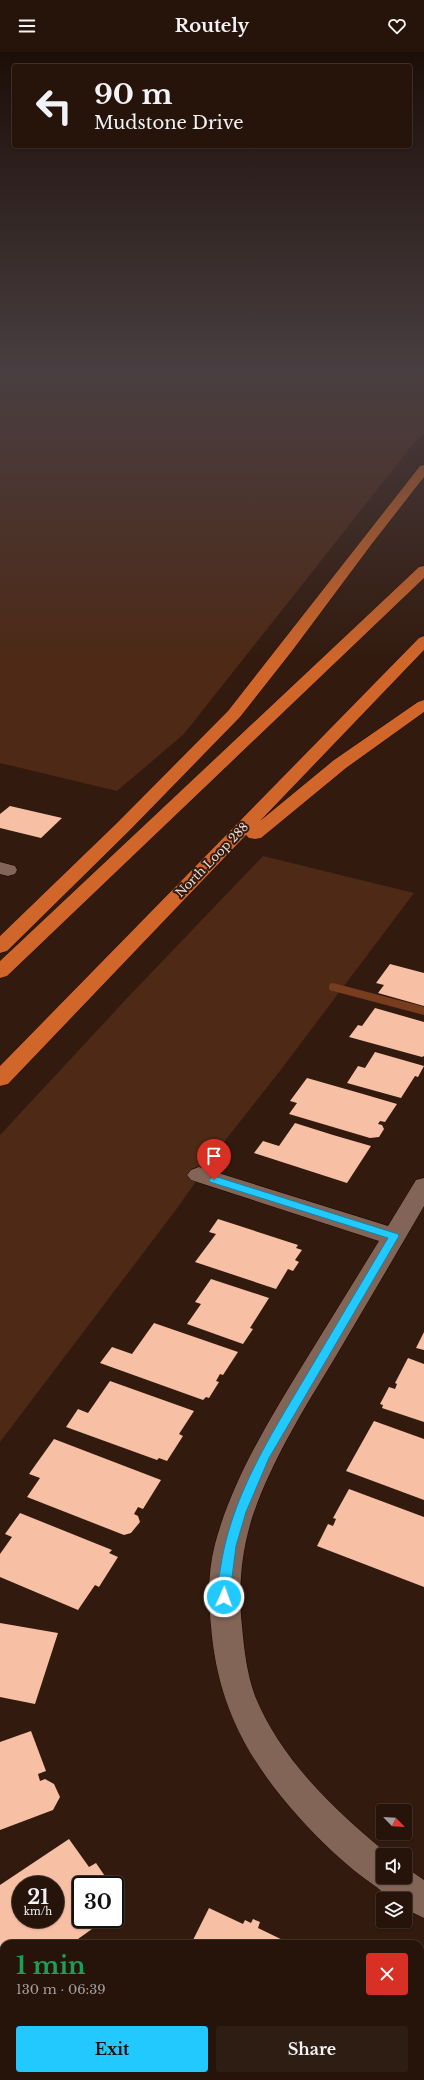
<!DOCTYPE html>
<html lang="en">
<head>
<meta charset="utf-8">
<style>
	:root { --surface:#26140a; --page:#2e1d13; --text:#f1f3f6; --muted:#a49e9c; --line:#42332b; --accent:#22c9fe }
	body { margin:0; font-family:"Libre Baskerville",serif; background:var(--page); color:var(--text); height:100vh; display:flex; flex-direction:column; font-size:15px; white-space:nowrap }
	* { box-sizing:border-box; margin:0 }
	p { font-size:13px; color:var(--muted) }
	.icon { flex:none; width:22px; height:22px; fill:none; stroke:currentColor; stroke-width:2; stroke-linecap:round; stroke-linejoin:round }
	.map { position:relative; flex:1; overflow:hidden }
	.drawer { position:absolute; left:0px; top:1888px; width:424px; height:140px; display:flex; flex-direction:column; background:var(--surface); border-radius:12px 12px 0 0; box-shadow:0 1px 3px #0004,0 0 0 1px var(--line) }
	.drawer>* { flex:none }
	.hud { position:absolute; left:12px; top:12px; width:400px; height:84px; border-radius:4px; box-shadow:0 1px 3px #0004,0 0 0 1px var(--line); background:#26140a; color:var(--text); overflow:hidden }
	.needle { width:26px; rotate:115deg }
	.buttons { position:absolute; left:376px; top:1752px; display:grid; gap:8px }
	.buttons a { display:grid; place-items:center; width:36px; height:36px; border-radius:4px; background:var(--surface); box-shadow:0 1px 3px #0004,0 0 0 1px var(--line); font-size:20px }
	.speed { position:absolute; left:12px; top:1824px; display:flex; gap:8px; font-size:20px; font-weight:700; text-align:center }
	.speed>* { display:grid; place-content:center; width:52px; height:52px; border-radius:50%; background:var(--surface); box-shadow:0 1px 3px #0004,0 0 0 1px var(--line); line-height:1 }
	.speed small { font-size:10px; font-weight:400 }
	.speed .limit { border:2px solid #111; border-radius:6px; background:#fff; color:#111 }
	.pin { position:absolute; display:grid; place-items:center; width:34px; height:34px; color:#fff; margin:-41px -17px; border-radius:50% 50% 50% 0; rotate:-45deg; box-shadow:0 0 4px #0007 }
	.pin .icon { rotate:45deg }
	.me { position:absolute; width:44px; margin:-22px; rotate:2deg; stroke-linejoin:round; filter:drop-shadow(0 0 3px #0008) }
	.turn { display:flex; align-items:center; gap:14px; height:84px; padding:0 16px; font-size:18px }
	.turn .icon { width:52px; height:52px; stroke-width:2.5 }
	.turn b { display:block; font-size:28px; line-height:34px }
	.round { display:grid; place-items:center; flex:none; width:42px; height:42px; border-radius:4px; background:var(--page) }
	.head { display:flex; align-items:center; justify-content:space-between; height:68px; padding:0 16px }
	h1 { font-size:24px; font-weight:700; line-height:30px; color:#1e9e55 }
	.cta { display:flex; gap:8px; margin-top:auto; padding:8px 16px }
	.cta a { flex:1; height:46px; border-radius:4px; background:var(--accent); color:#111; font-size:16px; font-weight:700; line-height:46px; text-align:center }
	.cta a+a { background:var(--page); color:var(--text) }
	header { display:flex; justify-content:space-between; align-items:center; height:52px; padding:0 16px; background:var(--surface); font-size:18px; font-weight:700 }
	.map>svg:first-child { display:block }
	.green { fill:#4d2916 }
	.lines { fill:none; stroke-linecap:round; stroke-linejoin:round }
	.stream { stroke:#783d1e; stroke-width:8 }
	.building { fill:#f7bfa4; fill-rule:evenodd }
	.street-casing { stroke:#190400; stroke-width:1 }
	.highway-casing { stroke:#190400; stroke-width:1 }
	.street { fill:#836557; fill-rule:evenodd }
	.highway { fill:#d0662a; fill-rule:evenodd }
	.route { fill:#22c9fe; stroke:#1683a5 }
	.labels { text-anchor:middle; stroke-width:4; stroke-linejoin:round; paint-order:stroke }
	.street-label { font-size:12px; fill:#eeddd5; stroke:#321a0e }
</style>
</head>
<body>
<header><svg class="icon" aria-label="menu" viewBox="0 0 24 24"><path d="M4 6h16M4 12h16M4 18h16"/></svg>Routely<svg class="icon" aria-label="heart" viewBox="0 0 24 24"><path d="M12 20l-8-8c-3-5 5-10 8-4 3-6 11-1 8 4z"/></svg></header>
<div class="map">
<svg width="424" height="2028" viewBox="0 0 424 2028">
	<rect width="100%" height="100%" fill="#321a0e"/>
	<path class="green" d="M0,324h424v59l-10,8 -230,291 -67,57 -117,-28z
		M263,804l151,37 -131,174 -56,71 -52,73 -175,231v-307l130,-140z
		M0,2007l4,2v15h27l7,4h-38z"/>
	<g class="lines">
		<path class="stream" d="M333,935l91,24"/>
	</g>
	<path class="building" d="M10,754l52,12 -21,20 -41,-10v-14z
		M390,912l34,9v33l-46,-13 6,-8 -8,-2z
		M375,956l49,14v34l-2,1 -73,-20 9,-12 4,1z
		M375,1000l49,14 -6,11 -3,-1 -14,22 -54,-15 11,-17 7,2z
		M307,1026l56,16 34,10 -12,18 -5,-1 -2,3 4,1 2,4 -5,8 -9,1 -81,-24 8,-11 -7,-2z
		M295,1071l38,12 38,11 -24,37 -93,-30 9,-12 16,5z
		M218,1167l80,26 -2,3 6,2 -7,10 4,2 -6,9 -5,-2 -12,20 -81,-27 21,-28 -7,-2z
		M211,1227l58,19 -19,30 3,1 -10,15 -56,-20 14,-20 -6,-2z
		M154,1271l84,29 -15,23 -3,-1 -4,7 3,1 -10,16 -3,-1 -3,3 -103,-37 12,-16 20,7z
		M424,1280v18l-8,-2z
		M408,1306l16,6v58l-42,-14 1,-3 -3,-1 9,-17 6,2 2,-5 -2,-1z
		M110,1329l84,30 -15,23 4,2 -16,25 -8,-3 -2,2 -91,-33 12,-18 10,4z
		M374,1369l50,18v61l-78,-29z
		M54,1387l107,41 -18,29 -5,-2 -4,7 4,2 2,6 -9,11 -7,2 -97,-38 13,-19 -11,-4z
		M349,1437l75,28v70l-107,-41 11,-22 5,2 3,-7 -3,-1z
		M20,1461l92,37 -3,3 9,4 -19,30 -4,-2 -17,25 -78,-33v-23l12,-17 -7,-3z
		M0,1571l58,10 -23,71 -35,-7z
		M31,1679l15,40 -8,3 2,7 5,-2 9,5 6,13 -7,13 -53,20v-88z
		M69,1787l20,28 7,-4 15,22h-30v34h25l-35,25h-67v39l-2,1 -2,-3v-96zM21,1833h34v34h-34z
		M115,1839l7,9 -7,5z
		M209,1856l34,16 2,-4 6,3 2,-4 7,3 -2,6 33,16h-100z
		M424,1986v42h-15l1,-4h10v-27z
		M269,2024h111l-1,4h-112z"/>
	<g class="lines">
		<g class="street-casing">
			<path id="street" d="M0,810l15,4 2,4 -2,4 -7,2 -8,-2z
				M199,1115l189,59 28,-46 8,-2v28c-30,52 -61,104 -91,155 -31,51 -62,101 -81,157 -11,36 -14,71 -10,108 2,23 5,48 13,70 26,64 81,116 134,159h-6v22h22v-10l19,13v38l-19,-9v-10c-5,0 -11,1 -15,-1 -6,-3 -10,-9 -15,-12 -29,-20 -55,-45 -78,-71 -51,-57 -80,-113 -86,-189 -3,-28 -3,-55 4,-82 18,-67 56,-127 92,-186 24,-39 48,-78 72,-117l-188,-61 -4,-5 4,-5z"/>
		</g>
		<g class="highway-casing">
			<path id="highway" d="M424,413v12l-53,68 -79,106 -52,66 -110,113 -123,121 -7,2v-17l118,-114 110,-111 192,-245z
				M424,514v12l-417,398 -7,2v-17l419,-394z
				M424,584v14l-164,171 74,-61 84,-58 6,-2v12l-78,56 -85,70 -6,1 -6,-1 -3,-3 -238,249 -8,2v-20l419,-428z"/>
		</g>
		<use href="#street" class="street"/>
		<use href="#highway" class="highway"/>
	</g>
	<linearGradient id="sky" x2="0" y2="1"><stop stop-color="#1c0e08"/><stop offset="0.53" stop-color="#493e41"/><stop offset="1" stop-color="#493e41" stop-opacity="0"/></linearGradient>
	<rect width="424" height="608" fill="url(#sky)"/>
	<path class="route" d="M214,1124l184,58 1,2 -130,222 -23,54 -10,34 -7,55 -5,2 -4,-2c-4,-9 -2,-20 0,-30 10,-72 49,-133 86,-195 27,-46 55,-92 82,-138l-178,-56 -1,-2z"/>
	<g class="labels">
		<g class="street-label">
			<text transform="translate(212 808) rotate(-46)" y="4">North Loop 288</text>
		</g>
	</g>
</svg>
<div class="buttons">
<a><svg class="needle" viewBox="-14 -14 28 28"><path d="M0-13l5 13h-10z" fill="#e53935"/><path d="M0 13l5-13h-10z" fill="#a49e9c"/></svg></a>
<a><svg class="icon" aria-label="sound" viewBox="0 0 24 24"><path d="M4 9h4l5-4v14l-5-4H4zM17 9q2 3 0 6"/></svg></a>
<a><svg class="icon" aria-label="layers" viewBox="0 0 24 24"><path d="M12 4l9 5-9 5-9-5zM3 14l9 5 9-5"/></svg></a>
</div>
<div class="speed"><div>21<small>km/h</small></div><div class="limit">30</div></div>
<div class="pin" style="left:214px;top:1128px;background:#d93025"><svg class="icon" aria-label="arrive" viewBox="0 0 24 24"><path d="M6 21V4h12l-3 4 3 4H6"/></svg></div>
<svg class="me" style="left:224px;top:1545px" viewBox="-20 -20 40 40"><circle r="17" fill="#22c9fe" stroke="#fff" stroke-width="3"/><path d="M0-11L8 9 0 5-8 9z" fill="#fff"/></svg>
<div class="hud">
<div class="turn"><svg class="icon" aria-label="left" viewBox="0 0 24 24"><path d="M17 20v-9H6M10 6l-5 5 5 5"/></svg><div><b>90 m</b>Mudstone Drive</div></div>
</div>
<section class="drawer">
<div class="head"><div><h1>1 min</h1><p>130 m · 06:39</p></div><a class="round" style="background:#d93025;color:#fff"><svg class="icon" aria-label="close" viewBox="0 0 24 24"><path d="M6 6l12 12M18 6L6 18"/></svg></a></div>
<div class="cta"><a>Exit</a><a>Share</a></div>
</section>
</div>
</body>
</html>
